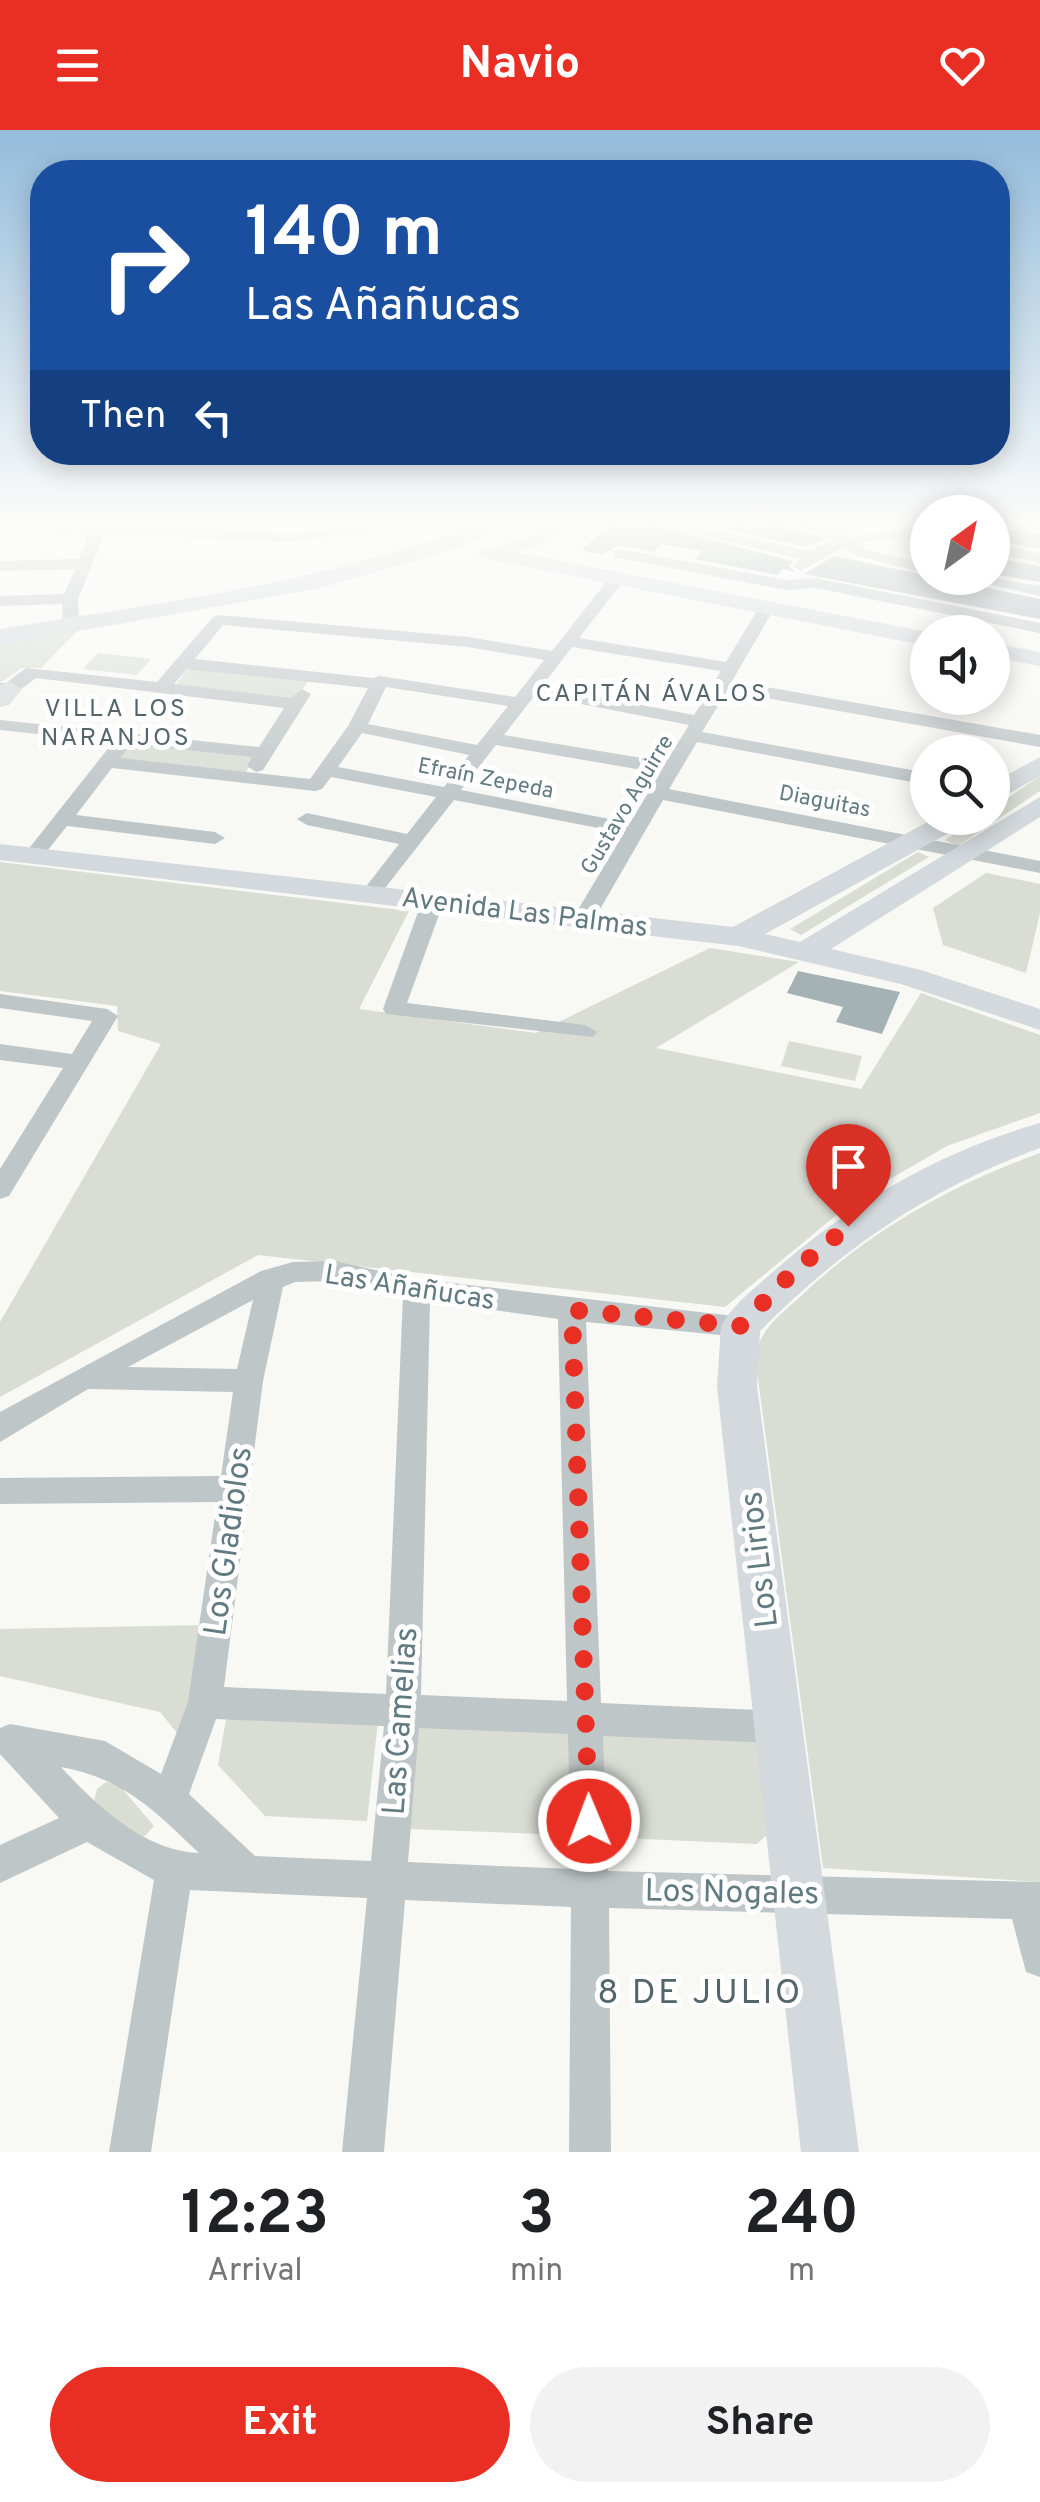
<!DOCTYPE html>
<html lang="en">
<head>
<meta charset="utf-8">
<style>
	:root { --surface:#fff; --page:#f2f2f2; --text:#202124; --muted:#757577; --accent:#e92e24 }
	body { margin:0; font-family:Overpass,sans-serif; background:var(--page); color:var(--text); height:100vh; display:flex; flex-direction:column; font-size:38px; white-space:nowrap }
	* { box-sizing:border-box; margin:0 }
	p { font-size:32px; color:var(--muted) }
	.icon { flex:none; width:55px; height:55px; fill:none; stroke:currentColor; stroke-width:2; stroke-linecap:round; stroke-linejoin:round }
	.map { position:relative; height:2022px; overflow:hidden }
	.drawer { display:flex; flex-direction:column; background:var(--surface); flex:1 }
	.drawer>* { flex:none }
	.guide { position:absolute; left:30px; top:30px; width:980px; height:305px; border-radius:40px; box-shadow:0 5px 25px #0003; background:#1a4fa0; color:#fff; overflow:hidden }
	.needle { width:65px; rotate:33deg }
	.tools { position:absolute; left:910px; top:365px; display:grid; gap:20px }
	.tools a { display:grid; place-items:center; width:100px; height:100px; border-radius:50%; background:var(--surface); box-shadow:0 5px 25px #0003; font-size:50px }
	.pin { position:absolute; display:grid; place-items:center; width:85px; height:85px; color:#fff; margin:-102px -42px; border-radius:50% 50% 50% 0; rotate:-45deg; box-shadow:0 0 10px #0007 }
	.pin .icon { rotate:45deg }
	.me { position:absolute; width:110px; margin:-55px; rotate:359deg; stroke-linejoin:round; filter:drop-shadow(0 0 8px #0008) }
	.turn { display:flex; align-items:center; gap:35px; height:210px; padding:0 50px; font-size:45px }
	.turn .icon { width:130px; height:130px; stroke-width:2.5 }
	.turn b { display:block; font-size:70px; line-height:85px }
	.then { display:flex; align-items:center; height:95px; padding:0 50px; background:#0003; gap:20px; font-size:38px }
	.eta { display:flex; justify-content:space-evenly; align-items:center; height:170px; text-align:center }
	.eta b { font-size:60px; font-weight:700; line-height:70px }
	.primary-button { display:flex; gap:20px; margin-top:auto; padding:20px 50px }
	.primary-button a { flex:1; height:115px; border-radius:60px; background:var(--accent); color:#fff; font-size:40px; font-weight:700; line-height:115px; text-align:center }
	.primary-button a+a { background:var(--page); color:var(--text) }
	header { display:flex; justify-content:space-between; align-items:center; height:130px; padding:0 50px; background:var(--accent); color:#fff; font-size:45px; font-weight:700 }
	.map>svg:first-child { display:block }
	.green { fill:#d9ddd4 }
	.building { fill:#a5b2b5 }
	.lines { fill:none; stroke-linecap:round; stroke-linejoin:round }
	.street { fill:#bfc6c8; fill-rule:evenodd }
	.secondary { fill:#d3d9dc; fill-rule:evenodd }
	.primary { fill:#d3d9dc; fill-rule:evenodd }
	.route { stroke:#e92e24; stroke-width:18; stroke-dasharray:0 32.4 }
	.labels { text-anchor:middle; stroke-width:10; stroke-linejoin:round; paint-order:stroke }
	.far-street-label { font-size:22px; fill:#627a81; stroke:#fff }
	.far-neighbourhood-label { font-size:25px; letter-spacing:2.5px; fill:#54666c; stroke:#fff }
	.street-label { font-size:28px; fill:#627a81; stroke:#fff }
	.near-street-label { font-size:32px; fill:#627a81; stroke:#fff }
	.near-neighbourhood-label { font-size:35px; letter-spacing:2.5px; fill:#54666c; stroke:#fff }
</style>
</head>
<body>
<header><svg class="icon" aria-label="menu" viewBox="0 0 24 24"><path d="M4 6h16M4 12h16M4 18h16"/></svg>Navio<svg class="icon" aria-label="heart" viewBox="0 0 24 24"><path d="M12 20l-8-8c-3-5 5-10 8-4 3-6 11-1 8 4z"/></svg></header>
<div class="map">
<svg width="1040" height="2022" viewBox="0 0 1040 2022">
	<rect width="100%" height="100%" fill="#f8f8f5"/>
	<path class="green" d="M79,499l-38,39h-19l-22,15v-40z
		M98,523l53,6 -14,16 -54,-6z
		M189,537l119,14 -13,20 -121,-14z
		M131,612l127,12 -14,21 -127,-14z
		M1040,646v15l-82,55 -13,-6 33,-22h14l1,-10z
		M918,722l11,5 -128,78 -11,-6z
		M0,732l409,49 -50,98 177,24 174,-85 89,14 -143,86 205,41 60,-96 119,42v78l-93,33 -90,52 -132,109 -467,-52 -258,142v-75l161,-278 -43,-13 -1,-25 -117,-15z
		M986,743l54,11v29l-14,60 -83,-28 -10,-37z
		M789,911l73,15 -7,25 -74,-15z
		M1040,1023v729l-217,-14 -68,-512c6,-28 25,-41 46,-60 68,-65 151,-111 239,-143z
		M205,1495l-19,119 -26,-32 -160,-36v-47z
		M227,1584l151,7 -11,100 -102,-5 -47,-51z
		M418,1592l155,5 -1,108 -163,-6z
		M596,1595l166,7 8,100 -13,12 -161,-7z
		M106,1652l14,4 34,40 -9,10 -12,2 -39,-36 3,-13z"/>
	<path class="building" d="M614,392h28l151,39 -4,5 6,6 -12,-3 -5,6 -84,-16 8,-8 -41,-7 -7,8 -34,-7 -18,10 -21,-5z
		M693,392l43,6 6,-6h24l60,17 -22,7z
		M992,395l48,9v15l-48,-9z
		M834,426l206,43v20l-236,-45z
		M992,427l48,9v16l-48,-8z
		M798,841l102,21 -18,42 -46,-12 7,-15 -56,-14z"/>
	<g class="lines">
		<path class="street" d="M15,392h94l184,12 81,-12h41l-122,20 -188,-9 -27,66 1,25 -8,5 -8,-5 -1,-20 -62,2v-10l64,-2 11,-25 -75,2v-10l79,-2 11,-27 -69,-4z
			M646,392h28l134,29 26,-11 -14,-9 -42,-9h49l21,15 80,-11v9l-70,8 9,7 61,14v10l-71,-18 -14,-9 -42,24 -8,-5 7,-7z
			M1006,392l34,1v8l-32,-6z
			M992,414l48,9v10l-48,-10z
			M619,419l167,31 29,-2 225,45v10l-225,-45 -29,2 -172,-33v-6z
			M616,445l8,5 -45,58 147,24 32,-53 8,-5 8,5 -42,72 308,54v12l-313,-56 -25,41 226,41v12l-231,-43 -28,47 371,72v12l-377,-73 -68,118 -11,6 -11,-6 51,-85 -170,-33 -76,97 -7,2 -10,-6 38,-49 -92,-19 -10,-6 10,-6 100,21 29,-37 -105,-20 -9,12 -7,2 -203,-23 -36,47 139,17 10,6 -10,6 -148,-18 -27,34 -7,2 -10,-6 87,-110h14l2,4 -5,8 189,21 38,-53 20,-38 -181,-19 -13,15 117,14 11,-9 9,5 -48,76 -7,2 -9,-6 5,-9 -252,-27v-10l259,27 25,-39 -248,-30 -20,15h-16v-10h6l20,-15 131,14 56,-65 6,-2 249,22 84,14 58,-74zM223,495l245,22 76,13 -29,37 -135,-21 -7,2 -178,-19zM572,517l149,24 -27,44 -152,-29zM386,557l122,19 -31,39 -109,-21zM535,565l154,30 -23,37 -162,-27zM362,603l107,22 -25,32 -106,-20zM496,615l164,28 -30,50 -169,-33z
			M961,448h31l48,8v10z
			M433,765l11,6 -37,102 178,22 12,7 -4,5 -207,-23 -3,-5 39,-108z
			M0,864l107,15 11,7 -109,180 -9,3v-30l63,-101 -63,-8v-16l72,10 20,-33 -92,-13z
			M334,1131l83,18 334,39 4,8 -4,8 -10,3 -155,-15 15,381 178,8 12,4 5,12 -5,12 -12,4 -176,-7 5,135 432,11v95l-14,-5 -14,-53 -403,-11 2,244h-42l2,-245 -166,-7 -21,252h-42l25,-254 -177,-8 -39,262h-42l45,-272 -67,-38 -87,41v-38l59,-27 -59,-64v-26l10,-4 95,17 56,33 27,-72 29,-200 -217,2v-26l221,-2 12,-84 -145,-3 -88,53v-30l261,-141 32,-9zM334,1151l69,15 -17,398 -162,-7 39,-306 20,-94 12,-5zM253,1170l-16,69 -109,-2zM430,1171l128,18 9,382 -146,-6zM216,1589l168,7 -13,135 -116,-5 -66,-62zM419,1598l149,6 3,135 -163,-7zM61,1637c62,11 94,44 138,86 -55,-2 -103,-48 -138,-86z"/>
		<path class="secondary" d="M547,392h23l-24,21 -32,9 414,80v14l-442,-87 -11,-6 57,-18z
			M992,513l48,9v14l-48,-9z
			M10,552l12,7 -13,16 -9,2v-22z
			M1040,627v19l-48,27v-20z
			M1040,667v20l-209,132 90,21 119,39v21l-139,-46 -163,-38 -738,-86v-16l733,83 202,-109h33l-3,6 -200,110 35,8z
			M1040,993v25c-110,40 -198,100 -280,183l-3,55 102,766h-58l-84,-766 4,-60c12,-22 35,-39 53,-55 77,-68 167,-120 266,-148z"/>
		<path class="primary" d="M480,392h33l-61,28 -132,38 -320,57v-16c162,-27 326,-45 480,-107z"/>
	</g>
	<linearGradient id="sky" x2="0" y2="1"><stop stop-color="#94bcdb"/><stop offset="0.58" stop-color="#fcfcfa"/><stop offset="1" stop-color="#fcfcfa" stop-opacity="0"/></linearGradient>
	<rect width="1040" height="675" fill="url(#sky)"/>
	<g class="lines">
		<path class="route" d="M589,1691l-17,-511 168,16 54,-55 54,-45"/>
	</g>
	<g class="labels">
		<g class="far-street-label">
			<text transform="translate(486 647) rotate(11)" y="8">Efraín Zepeda</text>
			<text transform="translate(825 670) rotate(11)" y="8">Diaguitas</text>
			<text transform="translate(626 674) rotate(-59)" y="8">Gustavo Aguirre</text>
		</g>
		<g class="far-neighbourhood-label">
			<text x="652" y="571">CAPITÁN ÁVALOS</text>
			<text x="116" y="586">VILLA LOS<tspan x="116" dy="29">NARANJOS</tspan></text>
		</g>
		<g class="street-label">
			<text transform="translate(525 781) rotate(7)" y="10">Avenida Las Palmas</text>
			<text transform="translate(410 1156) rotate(9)" y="10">Las Añañucas</text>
		</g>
		<g class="near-street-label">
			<text transform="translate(227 1411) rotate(-82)" y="11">Los Gladiolos</text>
			<text transform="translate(758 1430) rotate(-97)" y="11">Los Lirios</text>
			<text transform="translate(399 1591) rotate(-86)" y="11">Las Camelias</text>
			<text transform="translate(732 1761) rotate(1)" y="11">Los Nogales</text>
		</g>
		<g class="near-neighbourhood-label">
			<text x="700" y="1873">8 DE JULIO</text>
		</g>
	</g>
</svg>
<div class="tools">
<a><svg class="needle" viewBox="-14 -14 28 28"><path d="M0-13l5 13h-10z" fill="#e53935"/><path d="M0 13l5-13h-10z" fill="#757577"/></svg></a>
<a><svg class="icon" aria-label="sound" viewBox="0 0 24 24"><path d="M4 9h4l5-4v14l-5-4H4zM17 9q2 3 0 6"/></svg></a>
<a><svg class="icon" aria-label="search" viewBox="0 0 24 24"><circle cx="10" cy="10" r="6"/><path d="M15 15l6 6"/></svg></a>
</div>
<div class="pin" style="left:848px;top:1096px;background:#d93025"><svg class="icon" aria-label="arrive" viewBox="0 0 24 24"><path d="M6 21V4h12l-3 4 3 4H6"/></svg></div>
<svg class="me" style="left:589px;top:1691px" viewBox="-20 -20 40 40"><circle r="17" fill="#e92e24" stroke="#fff" stroke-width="3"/><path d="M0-11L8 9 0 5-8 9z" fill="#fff"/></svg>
<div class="guide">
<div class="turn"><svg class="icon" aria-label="right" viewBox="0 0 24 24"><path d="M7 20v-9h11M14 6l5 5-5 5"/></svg><div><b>140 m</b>Las Añañucas</div></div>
<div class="then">Then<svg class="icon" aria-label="left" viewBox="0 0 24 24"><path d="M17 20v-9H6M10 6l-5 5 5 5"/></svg></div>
</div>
</div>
<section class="drawer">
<div class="eta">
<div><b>12:23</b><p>Arrival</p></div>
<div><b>3</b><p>min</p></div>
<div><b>240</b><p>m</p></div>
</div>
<div class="primary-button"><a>Exit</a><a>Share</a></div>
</section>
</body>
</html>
